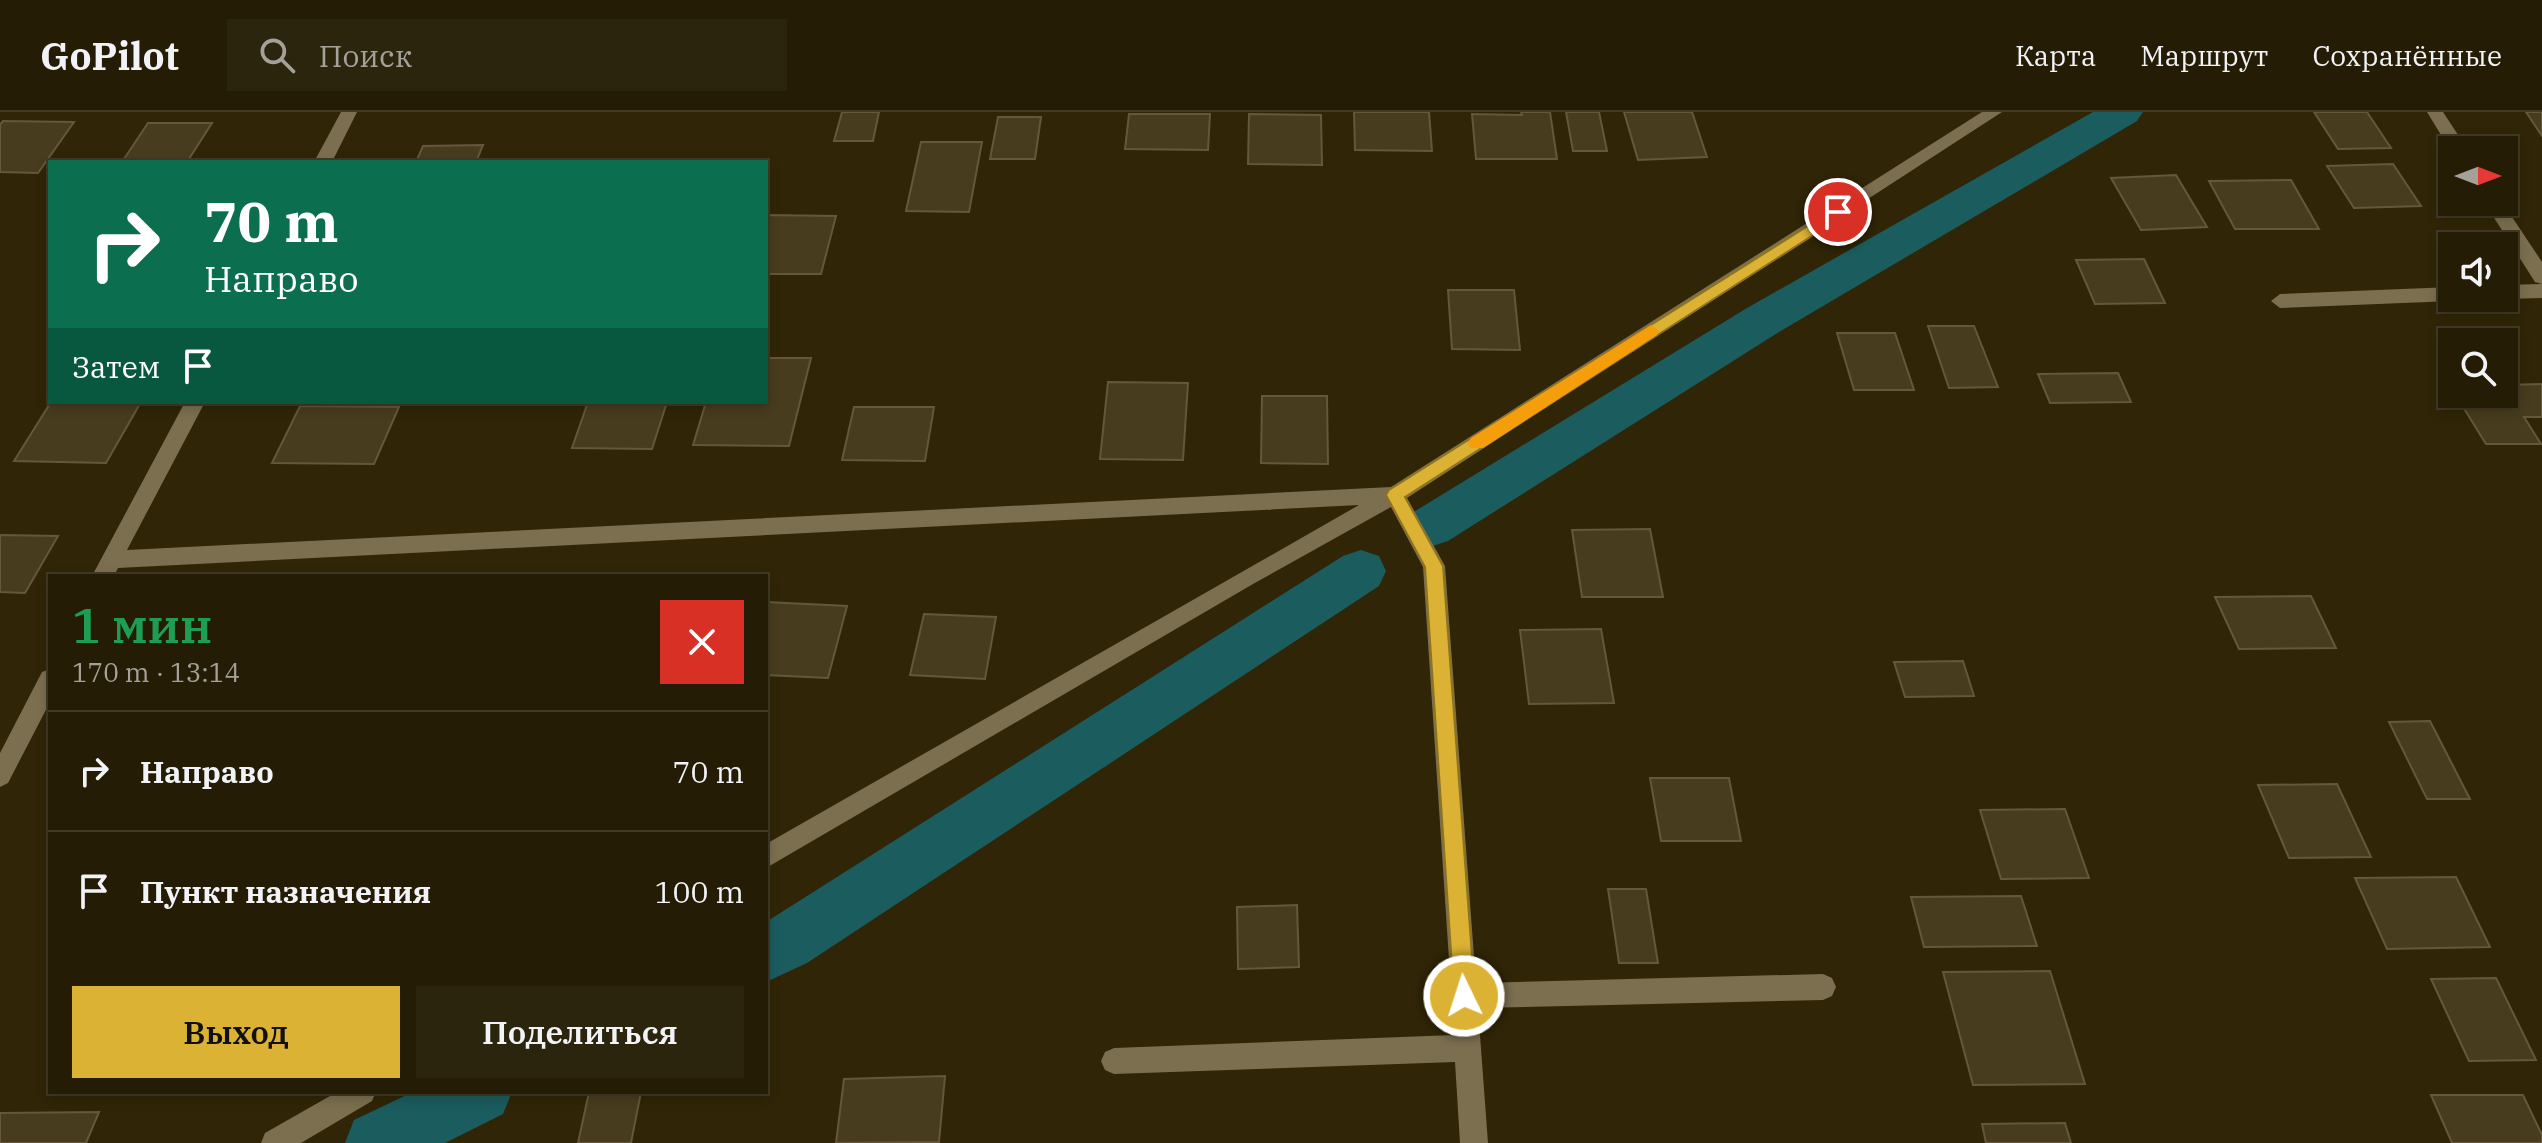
<!DOCTYPE html>
<html lang="ru">
<head>
<meta charset="utf-8">
<style>
	:root { --surface:#241c04; --page:#2c250e; --text:#f1f3f6; --muted:#a3a19a; --line:#413a26; --accent:#dbb233 }
	body { margin:0; font-family:"IBM Plex Serif",serif; background:var(--page); color:var(--text); height:100vh; display:flex; flex-direction:column; font-size:30px; white-space:nowrap }
	* { box-sizing:border-box; margin:0 }
	p { font-size:26px; color:var(--muted) }
	.icon { flex:none; width:44px; height:44px; fill:none; stroke:currentColor; stroke-width:2; stroke-linecap:round; stroke-linejoin:round }
	.map { position:relative; flex:1; overflow:hidden }
	.side { position:absolute; left:48px; top:462px; width:720px; height:520px; display:flex; flex-direction:column; background:var(--surface); border-radius:0px; box-shadow:0 4px 12px #0003,0 0 0 2px var(--line) }
	.side>* { flex:none }
	.hud { position:absolute; left:48px; top:48px; width:720px; height:244px; border-radius:0px; box-shadow:0 4px 12px #0003,0 0 0 2px var(--line); background:#0b6e4f; color:#fff; overflow:hidden }
	.needle { width:52px; rotate:90deg }
	.tools { position:absolute; left:2438px; top:24px; display:grid; gap:16px }
	.tools a { display:grid; place-items:center; width:80px; height:80px; border-radius:0px; background:var(--surface); box-shadow:0 4px 12px #0003,0 0 0 2px var(--line); font-size:40px }
	.pin { position:absolute; display:grid; place-items:center; width:68px; height:68px; color:#fff; margin:-34px; border:4px solid #fff; border-radius:50%; box-shadow:0 2px 8px #0007 }
	.me { position:absolute; width:88px; margin:-44px; rotate:356deg; stroke-linejoin:round; filter:drop-shadow(0 0 6px #0008) }
	.turn { display:flex; align-items:center; gap:28px; height:168px; padding:0 24px; font-size:36px }
	.turn .icon { width:104px; height:104px; stroke-width:2.5 }
	.turn b { display:block; font-size:56px; line-height:68px }
	.then { display:flex; align-items:center; height:76px; padding:0 24px; background:#0003; gap:16px; font-size:30px }
	.round { display:grid; place-items:center; flex:none; width:84px; height:84px; border-radius:0px; background:var(--page) }
	.head { display:flex; align-items:center; justify-content:space-between; height:136px; padding:0 24px }
	h1 { font-size:48px; font-weight:600; line-height:60px; color:#1e9e55 }
	.primary-button { display:flex; gap:16px; margin-top:auto; padding:16px 24px }
	.primary-button a { flex:1; height:92px; border-radius:0px; background:var(--accent); color:#111; font-size:32px; font-weight:600; line-height:92px; text-align:center }
	.primary-button a+a { background:var(--page); color:var(--text) }
	ul { padding:0; list-style:none }
	li { display:flex; align-items:center; gap:24px; height:120px; padding:0 24px; border-top:2px solid var(--line) }
	li div { flex:1 }
	li b { display:block; font-size:30px }
	li em { font-style:normal }
	header { display:flex; align-items:center; gap:48px; box-sizing:border-box; height:112px; padding:0 40px; background:var(--surface); border-bottom:2px solid var(--line) }
	header strong { font-size:38px }
	nav { display:flex; gap:44px; margin-inline-start:auto; font-size:28px }
	.search { width:560px; height:72px; background:var(--page); display:flex; align-items:center; gap:20px; box-sizing:border-box; padding:0 28px; border-radius:0px; color:var(--muted); font-size:30px }
	.map>svg:first-child { display:block }
	.lines { fill:none; stroke-linecap:round; stroke-linejoin:round }
	.canal { fill:#1b5c5e; fill-rule:evenodd }
	.building { fill:#483c1e; stroke:#65583a; stroke-width:2 }
	.minor { fill:#7c6f4f; fill-rule:evenodd }
	.route { fill:#dbb233; stroke:#8e7421; stroke-width:2 }
	.slow { fill:#f59e0b }
</style>
</head>
<body>
<header>
<strong>GoPilot</strong>
<div class="search"><svg class="icon" aria-label="search" viewBox="0 0 24 24"><circle cx="10" cy="10" r="6"/><path d="M15 15l6 6"/></svg>Поиск</div>
<nav><a>Карта</a><a>Маршрут</a><a>Сохранённые</a></nav>
</header>
<div class="map">
<svg width="2542" height="1031" viewBox="0 0 2542 1031">
	<rect width="100%" height="100%" fill="#302506"/>
	<g class="lines">
		<path class="canal" d="M2093,0h50l-6,9 -358,211 -331,209 -18,6 -18,-6 -7,-14 7,-14 335,-205z
			M1361,438l18,6 7,15 -7,15 -572,377 -41,19v-60l577,-366z
			M413,980h99l-9,22 -58,29h-100l9,-23z"/>
	</g>
	<path class="building" d="M842,0h37l-6,29h-39z
		M1354,0h75l3,39 -77,-1z
		M1521,0h29l7,47h-81l-4,-45 50,1z
		M1566,0h33l8,39h-34z
		M1624,0h68l15,45 -69,3z
		M2314,0h53l24,36 -53,1z
		M2526,0h16v24z
		M1129,2h81l-2,36 -83,-1z
		M1249,2l72,1 1,50 -74,-1z
		M998,5h43l-6,42h-45z
		M3,9l71,1 -36,51 -38,-1v-47z
		M148,11h64l-25,39h-65z
		M921,30h61l-13,70 -63,-1z
		M483,33l-7,17h-60l7,-16z
		M2393,52l28,42 -67,2 -27,-42z
		M2176,63l31,52 -66,3 -30,-52z
		M2291,68l28,49h-84l-26,-48z
		M766,103l70,1 -15,58h-55z
		M2144,147l21,44 -70,1 -19,-44z
		M1448,178h66l6,60 -68,-1z
		M1928,214h46l24,61 -49,1z
		M1837,221h58l19,57h-60z
		M767,246h44l-22,88 -96,-1 13,-43h60z
		M2118,261l13,29 -81,1 -12,-29z
		M1108,270l80,1 -5,77 -83,-1z
		M2542,272v33h-18l17,27h-55l-31,-50h49v-9z
		M1262,284h65l1,68 -67,-1z
		M51,290h90l-35,61 -92,-2z
		M588,290h79l-15,47 -80,-1z
		M300,294l99,1 -25,57 -102,-1z
		M854,295h80l-9,54 -83,-1z
		M1650,417l13,68h-81l-10,-67z
		M0,423l58,1 -33,57 -25,-1z
		M2311,484l25,52 -97,1 -24,-52z
		M766,490l81,4 -19,72 -62,-3z
		M924,502l72,3 -11,62 -75,-4z
		M1601,517l13,74 -85,1 -9,-74z
		M1963,549l11,35 -69,1 -11,-35z
		M2430,609l40,78h-43l-38,-77z
		M1650,666h79l12,63h-80z
		M2337,672l34,73 -82,1 -31,-73z
		M2065,697l24,69 -88,1 -21,-69z
		M2456,765l34,70 -103,2 -32,-71z
		M1608,777h38l12,74h-39z
		M2021,784l16,50 -113,1 -13,-50z
		M1297,793l2,62 -61,2 -1,-62z
		M2050,859l35,113 -112,1 -30,-113z
		M2496,866l40,82 -67,1 -38,-82z
		M945,964l-6,66 -103,1 8,-64z
		M589,980h52l-10,51h-53z
		M2431,983h92l19,40v8h-90z
		M99,1000l-13,31h-86v-30z
		M2065,1011l6,20h-85l-4,-19z"/>
	<g class="lines">
		<path class="minor" d="M341,0h16l-25,50h-18z
			M1982,0h20l-595,386 38,68 31,417 347,-9 9,4 4,9 -4,9 -9,4 -345,8 10,135h-28l-5,-81 -341,12 -9,-4 -4,-9 4,-9 9,-4 340,-13 -31,-468 -32,-60 -138,77 -487,284v-24l593,-339 -1241,63 -4,8h-22l93,-174h20l-78,148 1264,-63z
			M2427,0h16l25,38h-16v3z
			M2484,90h18l40,60v22l-7,-2z
			M2542,172v14l-38,1 -3,-1h3v-13z
			M2452,175v11h7l-7,3 -172,7 -9,-7 9,-7z
			M50,557v33l-42,81 -8,4v-34l42,-81z
			M337,980h39l-4,9 -71,42h-40l4,-10z"/>
	</g>
	<path class="route" d="M1838,95l7,5 -2,4 -438,281 38,69 32,430 -3,7 -8,3 -7,-3 -3,-7 -29,-429 -39,-72 3,-5z"/>
	<path class="slow" d="M1651,213l8,6 -2,4 -174,113h-12l-3,-5 3,-5z"/>
</svg>
<div class="tools">
<a><svg class="needle" viewBox="-14 -14 28 28"><path d="M0-13l5 13h-10z" fill="#e53935"/><path d="M0 13l5-13h-10z" fill="#a3a19a"/></svg></a>
<a><svg class="icon" aria-label="sound" viewBox="0 0 24 24"><path d="M4 9h4l5-4v14l-5-4H4zM17 9q2 3 0 6"/></svg></a>
<a><svg class="icon" aria-label="search" viewBox="0 0 24 24"><circle cx="10" cy="10" r="6"/><path d="M15 15l6 6"/></svg></a>
</div>
<div class="pin" style="left:1838px;top:100px;background:#d93025"><svg class="icon" aria-label="arrive" viewBox="0 0 24 24"><path d="M6 21V4h12l-3 4 3 4H6"/></svg></div>
<svg class="me" style="left:1464px;top:884px" viewBox="-20 -20 40 40"><circle r="17" fill="#dbb233" stroke="#fff" stroke-width="3"/><path d="M0-11L8 9 0 5-8 9z" fill="#fff"/></svg>
<div class="hud">
<div class="turn"><svg class="icon" aria-label="right" viewBox="0 0 24 24"><path d="M7 20v-9h11M14 6l5 5-5 5"/></svg><div><b>70 m</b>Направо</div></div>
<div class="then">Затем<svg class="icon" aria-label="arrive" viewBox="0 0 24 24"><path d="M6 21V4h12l-3 4 3 4H6"/></svg></div>
</div>
<section class="side">
<div class="head"><div><h1>1 мин</h1><p>170 m · 13:14</p></div><a class="round" style="background:#d93025;color:#fff"><svg class="icon" aria-label="close" viewBox="0 0 24 24"><path d="M6 6l12 12M18 6L6 18"/></svg></a></div>
<ul>
<li><svg class="icon" aria-label="right" viewBox="0 0 24 24"><path d="M7 20v-9h11M14 6l5 5-5 5"/></svg><div><b>Направо</b></div><em>70 m</em></li>
<li><svg class="icon" aria-label="arrive" viewBox="0 0 24 24"><path d="M6 21V4h12l-3 4 3 4H6"/></svg><div><b>Пункт назначения</b></div><em>100 m</em></li>
</ul>
<div class="primary-button"><a>Выход</a><a>Поделиться</a></div>
</section>
</div>
</body>
</html>
